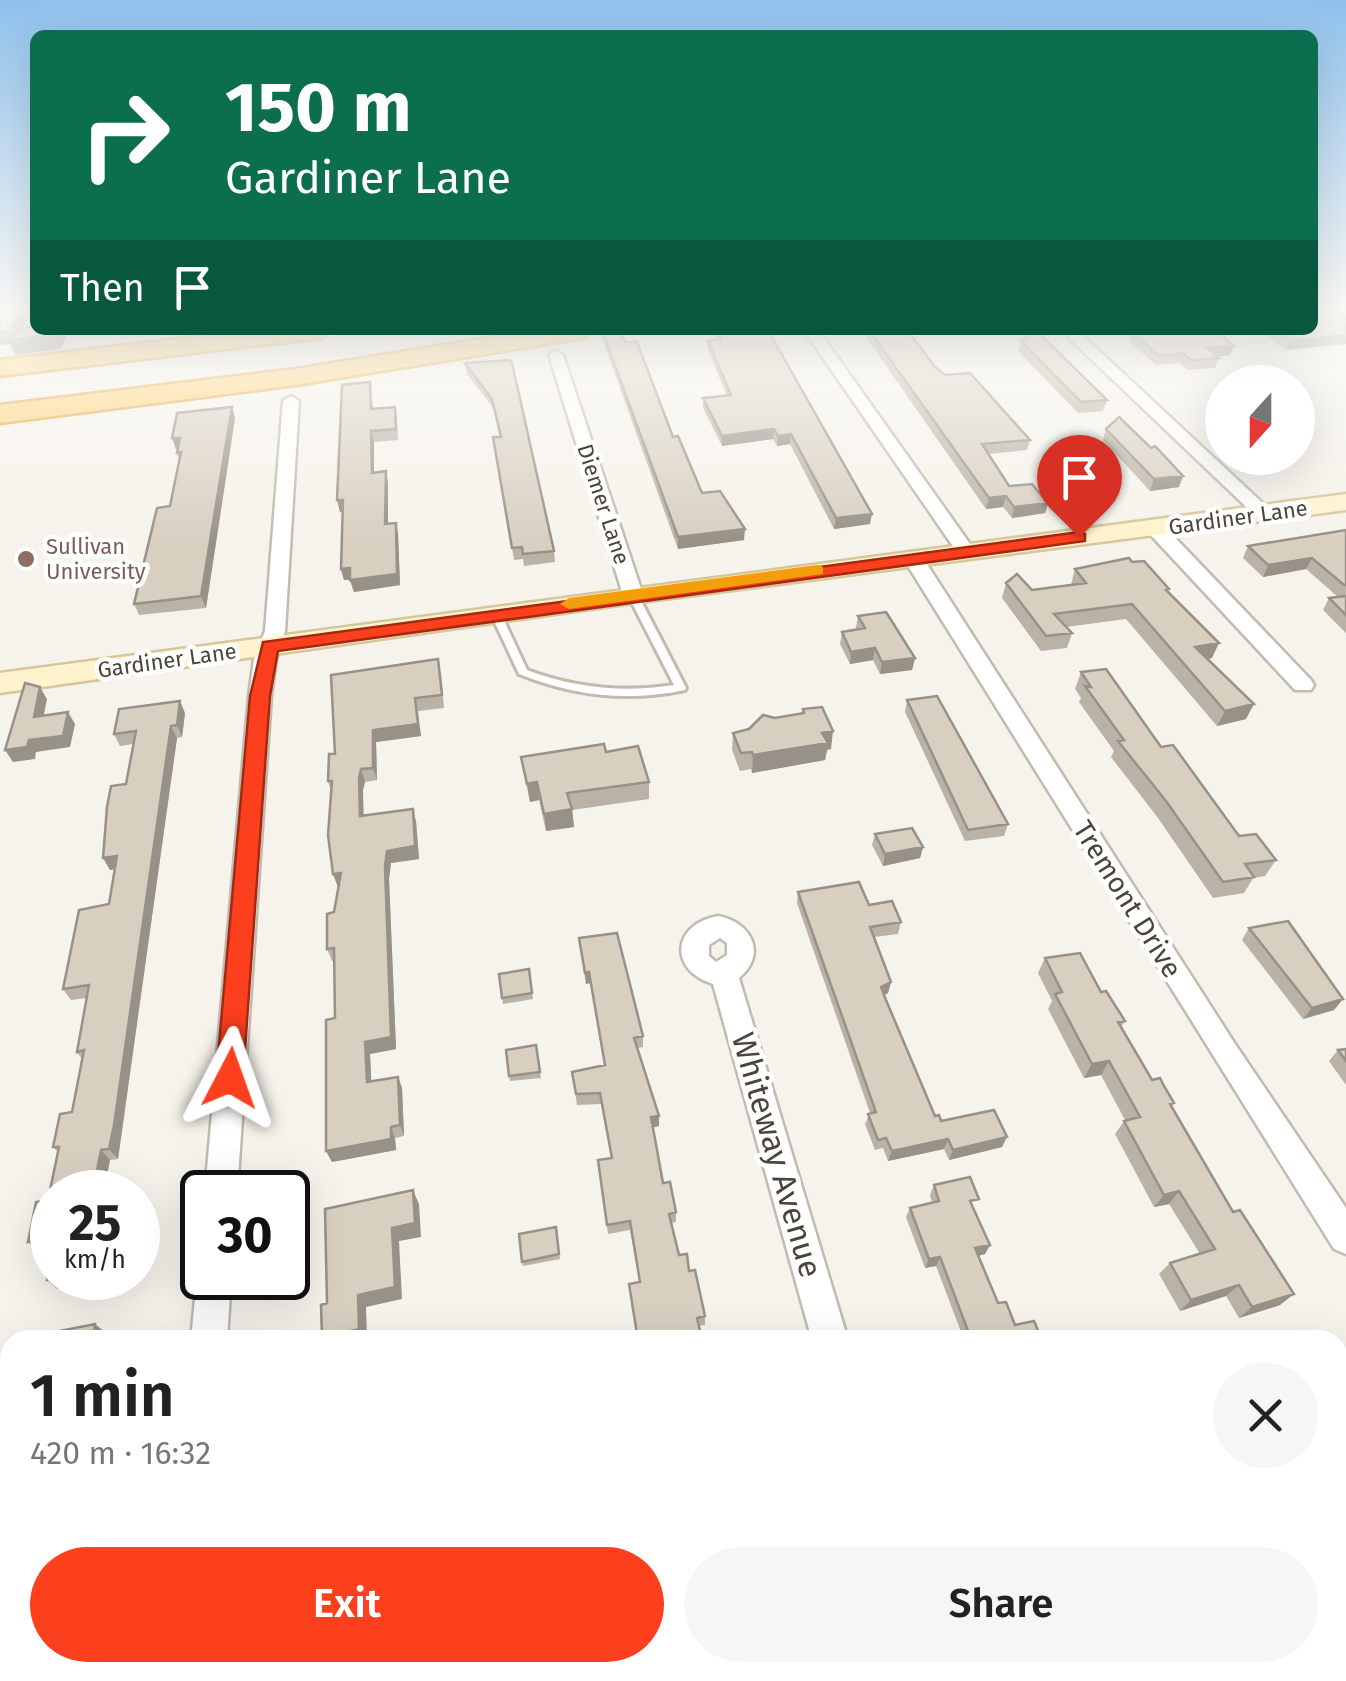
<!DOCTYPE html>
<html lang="en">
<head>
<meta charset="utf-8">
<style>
	:root { --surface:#fff; --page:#f6f6f6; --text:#222; --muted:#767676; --accent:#fc3f1d }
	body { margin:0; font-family:"Fira Sans",sans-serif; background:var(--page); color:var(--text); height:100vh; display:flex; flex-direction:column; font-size:38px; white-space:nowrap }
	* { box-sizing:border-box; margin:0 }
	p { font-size:32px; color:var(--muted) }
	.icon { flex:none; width:55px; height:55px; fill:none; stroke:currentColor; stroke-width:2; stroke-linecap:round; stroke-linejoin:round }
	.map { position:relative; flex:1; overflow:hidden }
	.sheet { position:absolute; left:0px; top:1330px; width:1348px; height:352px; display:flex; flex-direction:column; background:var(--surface); border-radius:30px 30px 0 0; box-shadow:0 10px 40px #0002 }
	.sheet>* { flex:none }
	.guide { position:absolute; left:30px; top:30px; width:1288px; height:305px; border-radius:15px; box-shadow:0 10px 40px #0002; background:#0b6e4f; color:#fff; overflow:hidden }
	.needle { width:65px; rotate:201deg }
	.buttons { position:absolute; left:1205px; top:365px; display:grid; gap:20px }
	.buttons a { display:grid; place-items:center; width:110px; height:110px; border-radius:50%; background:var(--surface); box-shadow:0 10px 40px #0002; font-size:50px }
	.speed { position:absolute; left:30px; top:1170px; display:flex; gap:20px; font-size:50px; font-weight:700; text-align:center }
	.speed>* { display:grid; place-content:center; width:130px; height:130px; border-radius:50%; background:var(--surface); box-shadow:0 10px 40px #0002; line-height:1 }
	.speed small { font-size:25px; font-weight:400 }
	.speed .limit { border:5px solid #111; border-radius:15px; background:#fff; color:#111 }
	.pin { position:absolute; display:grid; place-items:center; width:85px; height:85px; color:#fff; margin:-102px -42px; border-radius:50% 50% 50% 0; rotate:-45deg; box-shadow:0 0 10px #0007 }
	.pin .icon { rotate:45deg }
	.me { position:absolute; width:110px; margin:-55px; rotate:4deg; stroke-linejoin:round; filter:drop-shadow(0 0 8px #0008) }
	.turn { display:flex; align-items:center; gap:35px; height:210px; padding:0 30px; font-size:45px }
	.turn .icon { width:130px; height:130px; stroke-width:2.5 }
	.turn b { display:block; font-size:70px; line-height:85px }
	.then { display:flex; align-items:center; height:95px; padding:0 30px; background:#0003; gap:20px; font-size:38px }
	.round { display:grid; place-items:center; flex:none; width:105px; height:105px; border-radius:52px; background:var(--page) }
	.overview { display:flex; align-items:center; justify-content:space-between; height:170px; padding:0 30px }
	h1 { font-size:60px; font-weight:600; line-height:75px }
	.action { display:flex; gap:20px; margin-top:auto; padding:20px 30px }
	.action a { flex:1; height:115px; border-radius:60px; background:var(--accent); color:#fff; font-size:40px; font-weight:600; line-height:115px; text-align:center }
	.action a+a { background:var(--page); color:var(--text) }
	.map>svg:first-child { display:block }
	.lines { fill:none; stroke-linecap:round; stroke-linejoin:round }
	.lane-casing { stroke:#c2bbae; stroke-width:6 }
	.street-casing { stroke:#c2bbae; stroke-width:5 }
	.secondary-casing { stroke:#d6c79b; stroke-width:5 }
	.highway-casing { stroke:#e0a43c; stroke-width:5 }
	.lane { fill:#fff; fill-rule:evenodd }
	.street { fill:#fff; fill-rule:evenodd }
	.secondary { fill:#fff3cd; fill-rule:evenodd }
	.highway { fill:#ffcf6e; fill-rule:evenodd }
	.wall { fill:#bab2a6 }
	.shaded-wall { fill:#979187 }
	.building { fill:#d8cfc1; stroke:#979187; stroke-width:2.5 }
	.route { fill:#fc3f1d; stroke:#a42913; stroke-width:2.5 }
	.slow { fill:#f59e0b }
	.education-dot { fill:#8d6e63; stroke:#fff; stroke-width:4 }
	.labels { text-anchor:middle; stroke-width:9; stroke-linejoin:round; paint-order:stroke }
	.far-street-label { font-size:22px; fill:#4b4439; stroke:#fff }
	.far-education-label { font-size:22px; fill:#785e54; stroke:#fff; text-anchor:start }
	.street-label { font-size:28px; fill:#4b4439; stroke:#fff }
	.near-street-label { font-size:32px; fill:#4b4439; stroke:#fff }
</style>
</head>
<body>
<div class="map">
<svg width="1346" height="1681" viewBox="0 0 1346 1681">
	<rect width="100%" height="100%" fill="#f6f3ec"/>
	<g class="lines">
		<g class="lane-casing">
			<path id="lane" d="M633,592l5,3 48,93 -1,2c-57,12 -112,6 -166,-16l-28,-60 5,-3 5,3 26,56c48,18 96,23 147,15l-46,-90z"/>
		</g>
		<g class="street-casing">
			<path id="street" d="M804,330h14l157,221 -2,4h-14z
				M1068,330h14l-1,4 189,176v8h-12l-189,-180z
				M556,351l7,4 80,240 -3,4 -7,2 -10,-6 -74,-240z
				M291,396l8,5 -14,230 -9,28 -5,37 -34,496h-32l44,-496 5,-37 11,-28 18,-230z
				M1155,522l7,2 149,156 3,5 -3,5h-16l-147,-158 -2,-4z
				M913,552l10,6 312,486 111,164v46l-12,-5 -431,-691z
				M718,916c33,6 50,38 21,62l109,362h-36l-99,-356c-45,-14 -41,-60 5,-68zM720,938l7,5v12l-11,7 -7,-6v-11z
				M202,1266v12h29l-4,62h-36l6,-62z
				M162,1672h42l-1,9h-42z
				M924,1672h43l3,9h-43z"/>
		</g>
		<g class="secondary-casing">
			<path id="secondary" d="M1346,494v16l-713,93 -633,90v-20z"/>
		</g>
		<g class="highway-casing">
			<path id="highway" d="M255,330h78l-13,8 -320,38v-16z
				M536,330h60l-13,8 -287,47 -296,38v-18l296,-36z"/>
		</g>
		<use href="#lane" class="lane"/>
		<use href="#street" class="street"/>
		<use href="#secondary" class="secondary"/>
		<use href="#highway" class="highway"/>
	</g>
	<path class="wall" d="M1312,306h34l-60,44 -26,-20h52z
		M599,330h19l84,163 42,47 -66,9z
		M713,330h55l102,194 -36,5 -44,-85 -13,2 -4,-7 -51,7 -19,-38v-10l24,-2 -19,-46v-9l8,-1z
		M861,330h46l28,37 95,73 -3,10 -39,4 21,32 39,17 -3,10 -33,5 -9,-11 -17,2z
		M1132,332l102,14 -4,9 -13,2 2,1 -4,10 -27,2 -9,-7 -23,2 -27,-24z
		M1021,341l86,59 -4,11 -25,2 -60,-62z
		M510,360l44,191 1,11 -31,4 -1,-7 -9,1 -21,-123h7l-6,-28 -27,-35 -2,-11z
		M370,382l3,27 24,8 1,23 -24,2v30l14,10v42l8,-1 2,11 2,51 -46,7 -4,-12h-6l-3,-11 1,-58 -2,1 -3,-12z
		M232,407l3,11 -29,190 -67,7 -5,-11 36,-98 9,-46 -2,-7v-4l-5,-11z
		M1106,429l73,58 -29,4 -47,-51z
		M1063,473l46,20 -3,11 -26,4 -20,-24z
		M1346,530v66l-8,1 -32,-28 -43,8 -20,-19 5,-12z
		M1132,562l36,30 44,66 -4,1 38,60 -29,7 -91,-107 -60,8 6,6 -5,15 -26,3 -39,-53 4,-15 26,7 39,-5 4,-16z
		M1346,596v37l-23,-23 6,-12z
		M858,616l57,42 -3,12 -32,4 -7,-14 -23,4 -10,-20 2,-12 15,-2 -1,-3z
		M441,672l3,36 -26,3 3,25 -45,6 1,38 -12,2 -2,8v26l53,5 3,38 -28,4 -2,16 7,170 -26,5 1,28 27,-5 4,11 2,48 -9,2 1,12 -64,12 -6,-11 9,-133 -1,-57h-2l-5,-12 11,-62 -5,-13 -2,-83 -3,-10 7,-27z
		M1081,672l80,75 78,89 37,24 -11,16 -12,2 -9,15 -31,5 -55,-80 -47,-61 3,-6 -35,-49 2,-4 -6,-9z
		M907,700l101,124 -4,12 -39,5 -60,-129z
		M803,709l28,40 -4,1 -2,10 -73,13 -1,-4 -11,2 -8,-21 1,-17 16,-4 26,-11 27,-5z
		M185,713l-3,24 -5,1 -59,421 -8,1 -58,118h45v4l-40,7 -10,-9 1,-21 -6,-6 1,-4 -5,2 -10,-9 20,-42 10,-48 -5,-5 19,-35 10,-53 -5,-7 10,-54 -16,2 -8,-11 46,-85 6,-35 -5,1 23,-126 -13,2 -6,-12z
		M606,752l43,30v17l-77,11 2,17 -28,4 -7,-31 -9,2 -9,-45z
		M875,834l48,13 -3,11 -37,8 -11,-21z
		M798,892l71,13 32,17 -3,12 -24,3 17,45 -3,11 -4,2 51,121 6,5 61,26 -53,13 -5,-11 -56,12 -5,-13 -8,2 -10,-26 5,-11 -73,-210z
		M1249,928l94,71 -9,11 -31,9 -61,-79z
		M579,938l64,98v11l-6,1 22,68v10l-7,1 11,56 13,29v10l-5,1 8,32 10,16 16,45v9l-7,1 -58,-44 -10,-52 -22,4 -10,-74 13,-2 -10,-54 -24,1 -5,-33 33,-6 -15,-83 -4,1z
		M1045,958l56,34 24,29 -4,6 31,53 22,23 -3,4 109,198 -41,13 -13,-22 -46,15 -21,-37 11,-11 30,-9 -31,-50 -15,3 -39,-73 10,-14 -24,-45 -17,3 -36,-69 4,-8 -14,-28z
		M529,969l4,30 -30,5 -4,-30z
		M536,1045l5,33 -31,3 -4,-31z
		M1346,1049v36l-17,-24 9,-11z
		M934,1185l39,23 17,37 -5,9 -7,2 20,47 17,22 27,15h-85l6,-3 -27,-71 -11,2 -19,-51 4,-9 22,-5 -2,-8z
		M556,1227l4,32 -37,7 -1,-4z
		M10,1476v140l-10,3v-141z
		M1346,1511v35l-8,-12v-18z
		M313,1672h73v9l-57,-5 -6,1z"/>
	<path class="shaded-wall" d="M23,306h11l-16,33 39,-9h12l-8,19 -46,6 -5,-11 -10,1v-13z
		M1346,335v9l-60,6 3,-9z
		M1234,346l-4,9 -27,3 4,-10z
		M232,407l3,11 -29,190 -5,-12z
		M774,429l-1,10 -51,7v-10z
		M371,431l3,11v42l-2,-11z
		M791,434l-1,10 -13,2 1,-10z
		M172,438h8l4,11h-8z
		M386,471l2,11v54l-3,-12z
		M1183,476l-4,11 -29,4 4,-12z
		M1109,493l-3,11 -26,4 3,-12z
		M1006,496l-3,11 -17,2 3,-11z
		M337,500h6l2,11 -5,1z
		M1048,503l-3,10 -33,5 2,-11z
		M872,514l-2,10 -36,5 2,-11z
		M396,523l2,11 2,51 -46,7 -4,-12z
		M745,529l-1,11 -66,9v-12z
		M1312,558l-6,11 -43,8 5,-12z
		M350,568l3,11 -9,1 -3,-11z
		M1219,643l-7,15 -24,4 7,-15z
		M875,648l-2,12 -23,4 1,-12z
		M915,658l-3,12 -32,4 2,-12z
		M40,687l7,12 -6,30 -7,-12z
		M415,698l6,38 -45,6 1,38 -4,-12v-38z
		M180,701l5,12 -3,24 -5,-12z
		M1254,704l-8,15 -29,7 8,-15z
		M68,712l7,12 -5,23 -34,5 -1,7 -22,3 -8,-12 24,-10z
		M171,726l6,12 -59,421 -9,-10z
		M833,731l-2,18 -4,1 -2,10 -73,13 1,-18z
		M361,769l4,13 -2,8 1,39 -4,-13 -1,-38z
		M537,782l2,18 -9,2 -3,-18z
		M413,809l3,12 3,38 -28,4 -2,16 7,170 -26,5 2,40 -5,-12 -2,-40 22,-191z
		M572,809l2,18 -28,4 -2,-17z
		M923,847l-3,11 -37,8 2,-12z
		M117,856l7,12 -14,2 -7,-12z
		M341,873l-3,14 -5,-13z
		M589,972l1,11 -4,1 -1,-11z
		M891,982l-3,11 -9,5 2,-11z
		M1343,999l-9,11 -31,9 9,-11z
		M1109,1061l-8,14 -17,3 8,-14z
		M398,1077l4,11 2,48 -4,-11z
		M659,1116v10l-8,2v-11z
		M391,1127l4,11 1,12 -64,12 -6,-11z
		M1007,1137l-5,10 -53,13 4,-10z
		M948,1139l-4,10 -56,12 4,-10z
		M101,1150l9,10 -6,32h-10z
		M413,1190l6,14 2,33 -22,4 3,58 -36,8 1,33h-43l-2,-2 36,-43 34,-67z
		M1179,1191l-10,13 -15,3 10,-12z
		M46,1234l6,11 -14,6 -10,-9z
		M990,1245l-5,9 -15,4 5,-10z
		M940,1257l-4,9 -11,2 4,-9z
		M1239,1285l-13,11 -46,15 11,-11z
		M1294,1294l-14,11 -41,13 13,-11z
		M95,1324l10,8 -1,8h-11z
		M10,1431v9l-10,-6z
		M378,1672h8v9h-8z
		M22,1676l14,3 -1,2h-13z"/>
	<path class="building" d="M0,306h23l-13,25 -10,1z
		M1314,306h32v29l-57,6 -14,-11h37v-16l9,-1z
		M35,322v8h22l-2,5 -47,5z
		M602,330h16l8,12h11l36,95 5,-1 24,57 18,-2 25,38 -67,8z
		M716,330h52l104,184 -36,4 -45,-84 -13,2 -4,-7 -52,7 -19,-38 28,-3 -23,-54 13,-2z
		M869,330h38l28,37 10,8 25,-2 60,67 -48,4 27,42 23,-2 16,19 -34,4 -8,-11 -17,2z
		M1032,330h4l71,70 -26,2 -60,-61z
		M1148,330h67l19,16 -27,2 12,10 -28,2 -8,-7 -24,3 -27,-24z
		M510,360l2,3 42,188 -31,3 -1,-7 -10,1 -19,-111h8l-9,-38 -27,-36z
		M370,382l1,27 24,-2 1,22 -25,2 1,42 14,-2 -1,53 11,-1 1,51 -47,6v-12l-9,1 2,-69h-6l5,-115z
		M232,407l-31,189 -67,8 23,-96 13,-2 11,-54 -4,1 3,-15h-8l5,-25z
		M1119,417l32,31 4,-2 28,30 -29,3 -48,-50z
		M1089,470l20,23 -26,3 -20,-23z
		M1346,530v55h-2l-32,-27 -44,7 -20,-19z
		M1129,558l3,4 12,-1 25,28 -3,1 53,53 -24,4 59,57 -29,7 -93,-107 -78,10 18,19 -26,3 -40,-53 11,-9 15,16 54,-7 -11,-14z
		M1346,596v19l-17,-17z
		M886,612l29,46 -33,4 -7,-14 -24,4 -9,-20 23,-4 -7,-12z
		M438,659l4,36 -27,3 3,26 -45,6v38l-12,1 -2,9 1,38 53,-7 2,37 -28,5 -2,15 6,171 -26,5 2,40 31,-5 2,48 -9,2v12l-65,12v-131l9,-2 -1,-70 -7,1v-35l7,-2 7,-39 -8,1 -5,-39 4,-54h-4l1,-27h6l-4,-79z
		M1106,669l55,78 12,-2 66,91 17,-2 20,26 -31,4 9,13 -31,5 -57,-81 -48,-60 6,-1 -39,-54 6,1 -10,-15z
		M25,683l15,4 -6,30 34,-5 -5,24 -34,4 -2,7 -22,3z
		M937,696l71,128 -40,6 -61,-130z
		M180,701l-3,24 -6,1 -57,399 -5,24 -8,1 -8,42 8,-2v2h-49v86h10l-15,2 2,-28 -7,1 4,-19 -18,8 8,-40 12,-2 11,-53h-6l7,-33 12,-2 12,-62 -7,2 12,-67 -26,4 16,-79 30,-6 8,-48 -14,2 4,-51 4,-21 15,-2 10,-53 -22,3 5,-25z
		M822,707l11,24 -11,2 6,10 -75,12 -1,-3 -11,1 -8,-20 16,-4 14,-14 12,3 29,-5 -1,-4z
		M604,744l2,8 32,-6 11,36 -82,11 5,16 -28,5 -7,-32 -10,2 -6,-27z
		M912,828l11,19 -38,7 -10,-20z
		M859,882l10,23 23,-4 9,21 -31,5 21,55 -10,5 5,13 49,116 4,-1 2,6 53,-11 13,27 -54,13 -5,-11 -56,12 -6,-13 -8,2 -10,-26 8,-2 -78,-220z
		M1288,921l55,78 -31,9 -63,-80z
		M617,933l26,103 -9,2 25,78 -8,1 12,66 7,-1 6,30 -7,2 10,41 8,-1 2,17 6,-1 10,46 -8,2 5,22h-64l-9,-56 11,-2 -10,-61 -23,4 -9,-65 14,-2 -12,-65 -24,1 -4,-22 33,-7 -16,-93 -4,1 -6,-35z
		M1080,953l21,39 5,-1 19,30 -7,1 34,58 8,-2 4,8 10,17 -4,1 63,108 7,-2 54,84 -42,13 -13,-22 -48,15 -21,-37 45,-14 -36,-58 -15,4 -40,-74 16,-4 -31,-56 -17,3 -37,-70 7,-2 -17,-34z
		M529,969l3,24 -30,5 -3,-24z
		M536,1045l4,27 -31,4 -3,-26z
		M1346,1049v12l-8,-11z
		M970,1177l9,22 -9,2 20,44 -15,3 23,55 8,-1 9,23 19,-4 8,19h-83l-1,-2 12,-2 -30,-79 -11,2 -19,-51 29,-7 -5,-16z
		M413,1190l2,33 -23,5 3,59 -37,8 1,34 -37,9 -1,-33 6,-2 -2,-94z
		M556,1227l3,27 -37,8 -3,-28z
		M95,1324l-2,16h-74v-1z
		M10,1381v50l-10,2v-4z
		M1338,1390l8,11v55l-8,5z
		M10,1476v130l-10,3v-131z
		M330,1672h48v9h-49z
		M568,1672h48l1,9h-47z
		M699,1672h84l2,9h-84z
		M22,1676v5h-18z"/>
	<linearGradient id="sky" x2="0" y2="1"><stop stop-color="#8fc1ec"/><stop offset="0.57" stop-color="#fbfaf6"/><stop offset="1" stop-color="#fbfaf6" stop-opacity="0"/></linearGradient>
	<rect width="1346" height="541" fill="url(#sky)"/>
	<path class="route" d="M1079,532l6,2v7l-807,110 -8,45 -27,382 -4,9 -9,3 -10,-3 -4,-9 34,-382 13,-54z"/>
	<path class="slow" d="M817,565l6,2v7l-254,35 -9,-5 9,-6z"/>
	<circle class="education-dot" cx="26" cy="559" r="10"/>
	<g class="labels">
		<g class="far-street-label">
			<text transform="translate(604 504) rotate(72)" y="8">Diemer Lane</text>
			<text transform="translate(1238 517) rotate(-8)" y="8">Gardiner Lane</text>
			<text transform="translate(167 660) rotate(-8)" y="8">Gardiner Lane</text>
		</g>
		<g class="far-education-label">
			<text x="46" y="554">Sullivan<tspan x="46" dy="25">University</tspan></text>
		</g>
		<g class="street-label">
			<text transform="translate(1128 899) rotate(58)" y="10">Tremont Drive</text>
		</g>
		<g class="near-street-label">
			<text transform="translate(777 1155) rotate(74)" y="11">Whiteway Avenue</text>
		</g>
	</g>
</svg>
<div class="buttons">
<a><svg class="needle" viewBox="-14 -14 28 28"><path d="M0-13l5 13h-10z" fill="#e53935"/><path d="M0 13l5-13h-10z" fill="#767676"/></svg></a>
</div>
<div class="speed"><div>25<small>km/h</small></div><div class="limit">30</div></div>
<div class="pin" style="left:1079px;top:537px;background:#d93025"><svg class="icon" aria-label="arrive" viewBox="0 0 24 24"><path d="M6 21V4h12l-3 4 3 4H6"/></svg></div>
<svg class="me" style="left:230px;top:1078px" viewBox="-20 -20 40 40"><path d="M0-17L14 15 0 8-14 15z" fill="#fc3f1d" stroke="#fff" stroke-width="4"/></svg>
<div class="guide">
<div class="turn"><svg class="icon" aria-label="right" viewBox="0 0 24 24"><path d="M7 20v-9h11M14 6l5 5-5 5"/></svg><div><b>150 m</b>Gardiner Lane</div></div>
<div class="then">Then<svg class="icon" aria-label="arrive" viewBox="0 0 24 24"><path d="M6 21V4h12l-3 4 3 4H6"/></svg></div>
</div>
<section class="sheet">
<div class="overview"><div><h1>1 min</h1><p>420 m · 16:32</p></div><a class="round"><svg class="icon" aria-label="close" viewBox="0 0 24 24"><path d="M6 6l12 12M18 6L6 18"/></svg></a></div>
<div class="action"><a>Exit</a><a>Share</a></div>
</section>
</div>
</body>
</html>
